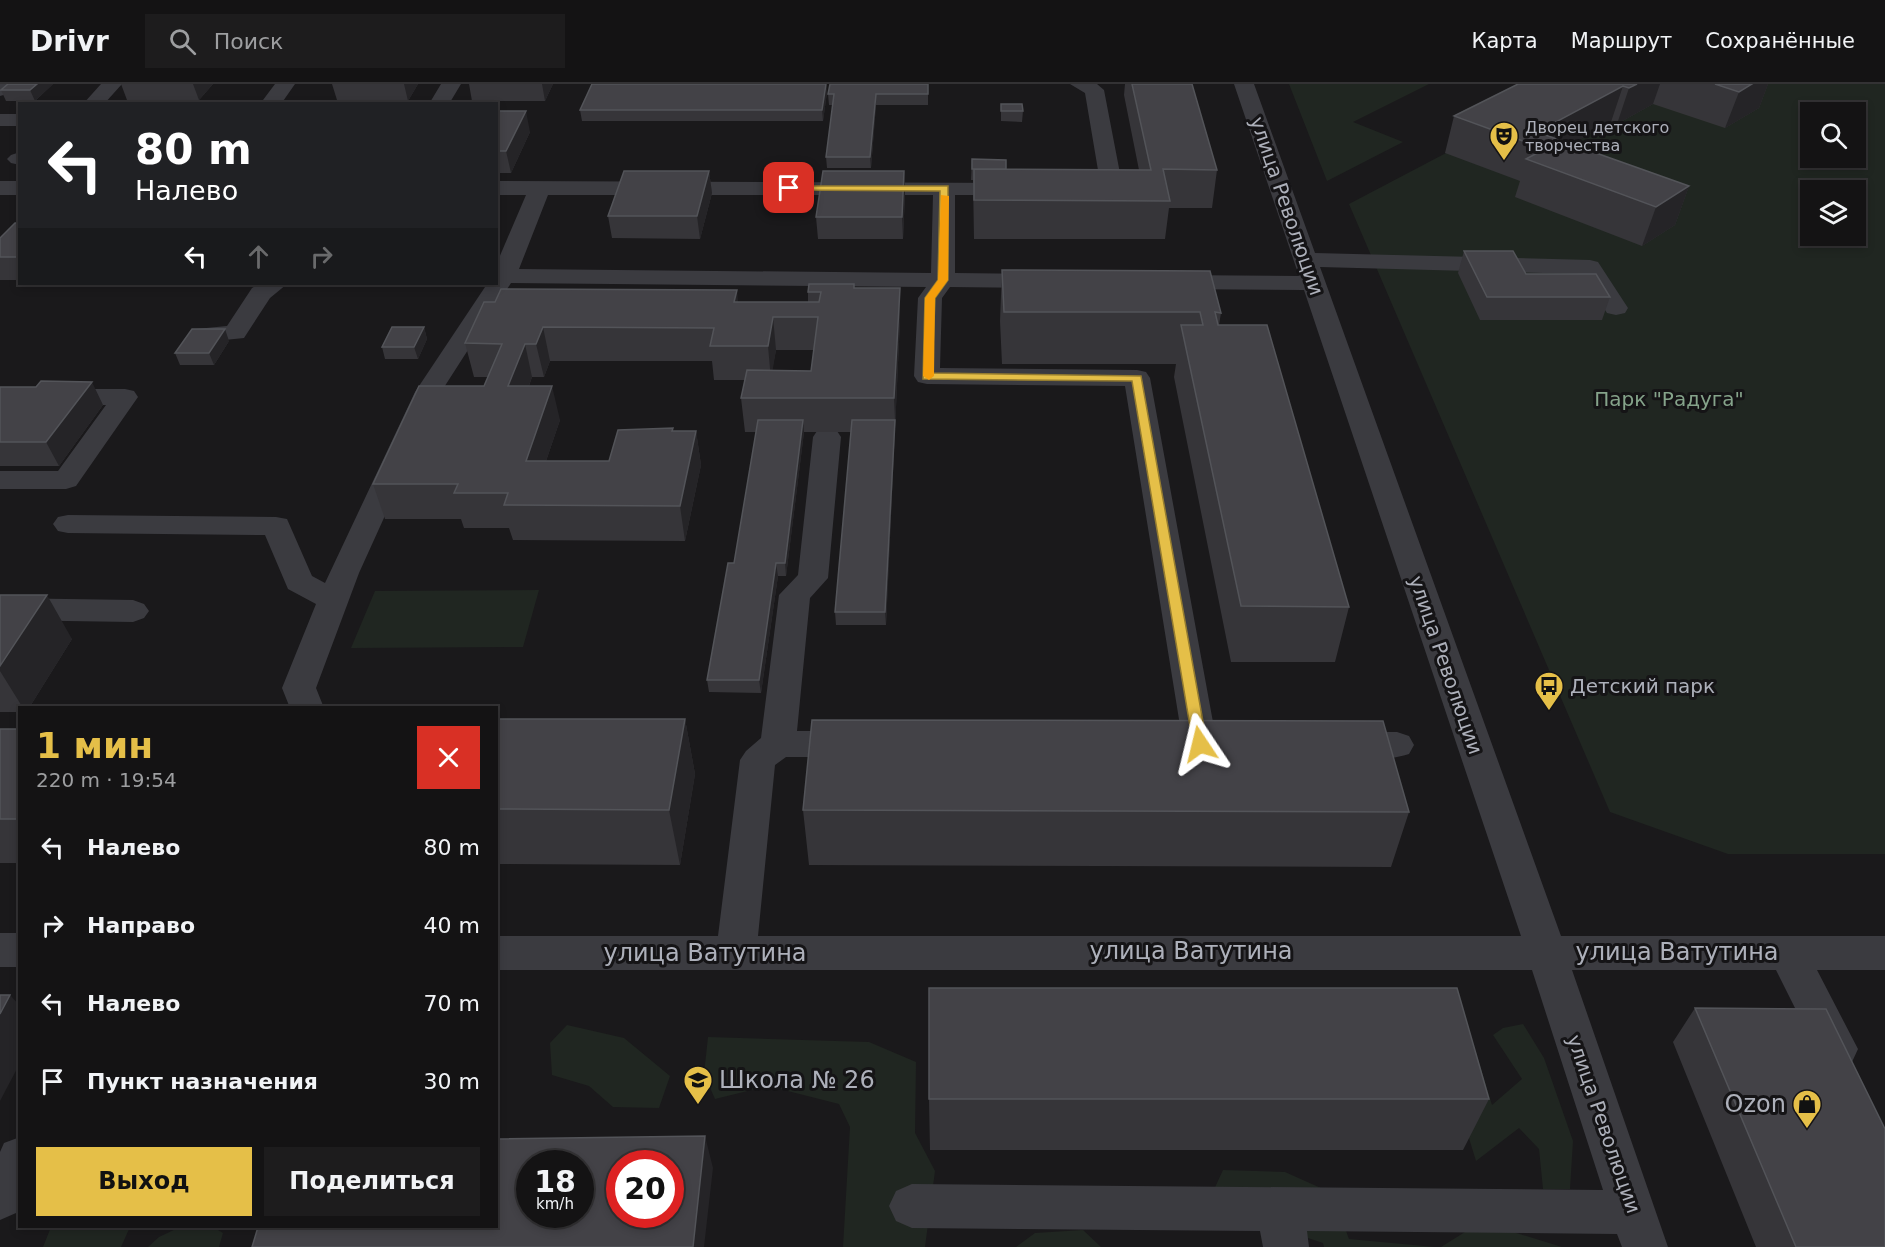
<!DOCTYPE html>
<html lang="ru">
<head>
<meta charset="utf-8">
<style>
	:root { --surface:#141314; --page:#1d1c1d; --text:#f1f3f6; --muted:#9d9ea0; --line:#333234; --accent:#e5bf48 }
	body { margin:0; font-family:"DejaVu Sans",sans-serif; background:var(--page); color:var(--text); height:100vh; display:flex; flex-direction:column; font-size:22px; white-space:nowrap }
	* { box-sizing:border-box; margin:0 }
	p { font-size:20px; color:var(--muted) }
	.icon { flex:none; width:33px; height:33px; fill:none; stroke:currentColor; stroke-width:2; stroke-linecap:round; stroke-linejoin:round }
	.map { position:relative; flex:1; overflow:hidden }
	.side { position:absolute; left:18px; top:622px; width:480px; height:522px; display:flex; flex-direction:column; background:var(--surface); border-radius:0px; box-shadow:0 3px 9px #0003,0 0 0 2px var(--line) }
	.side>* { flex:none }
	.guide { position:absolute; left:18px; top:18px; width:480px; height:183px; border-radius:0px; box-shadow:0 3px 9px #0003,0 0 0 2px var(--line); background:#202124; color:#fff; overflow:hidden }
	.fabs { position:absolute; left:1800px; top:18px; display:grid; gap:12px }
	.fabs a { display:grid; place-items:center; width:66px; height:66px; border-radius:0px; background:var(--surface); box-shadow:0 3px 9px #0003,0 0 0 2px var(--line); font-size:30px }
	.speed { position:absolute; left:516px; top:1066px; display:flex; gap:12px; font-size:30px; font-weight:700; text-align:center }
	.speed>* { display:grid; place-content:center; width:78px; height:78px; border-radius:50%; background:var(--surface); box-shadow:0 3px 9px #0003,0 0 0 2px var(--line); line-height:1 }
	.speed small { font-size:15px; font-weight:400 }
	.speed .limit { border:9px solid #d22; background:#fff; color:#111 }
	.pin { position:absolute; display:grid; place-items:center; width:51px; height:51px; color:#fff; margin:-26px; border-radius:12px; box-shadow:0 3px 9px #0006 }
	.me { position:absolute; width:66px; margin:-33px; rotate:350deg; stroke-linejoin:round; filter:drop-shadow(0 0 4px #0008) }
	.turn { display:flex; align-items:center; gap:21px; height:126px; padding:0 18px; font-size:27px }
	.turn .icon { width:78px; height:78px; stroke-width:2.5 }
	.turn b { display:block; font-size:42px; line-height:51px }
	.lanes { display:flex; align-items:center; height:57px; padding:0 18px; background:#0003; justify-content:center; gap:30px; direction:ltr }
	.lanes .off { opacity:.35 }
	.round { display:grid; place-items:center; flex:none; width:63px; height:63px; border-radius:0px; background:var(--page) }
	.overview { display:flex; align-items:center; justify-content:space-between; height:102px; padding:0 18px }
	h1 { font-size:36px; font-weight:700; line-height:45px; color:var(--accent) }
	.cta { display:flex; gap:12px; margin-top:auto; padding:12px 18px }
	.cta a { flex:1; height:69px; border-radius:0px; background:var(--accent); color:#111; font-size:24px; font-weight:700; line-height:69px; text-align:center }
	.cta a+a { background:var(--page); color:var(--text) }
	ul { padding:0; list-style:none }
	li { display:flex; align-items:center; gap:18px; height:78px; padding:0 18px }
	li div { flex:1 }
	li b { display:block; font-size:22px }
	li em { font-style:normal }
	header { display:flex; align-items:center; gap:36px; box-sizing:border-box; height:84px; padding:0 30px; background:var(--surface); border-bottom:2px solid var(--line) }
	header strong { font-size:28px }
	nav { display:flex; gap:33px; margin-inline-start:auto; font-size:21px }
	.search { width:420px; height:54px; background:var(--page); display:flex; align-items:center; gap:15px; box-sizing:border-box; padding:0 21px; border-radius:0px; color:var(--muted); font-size:22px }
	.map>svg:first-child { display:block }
	.green { fill:#202621; fill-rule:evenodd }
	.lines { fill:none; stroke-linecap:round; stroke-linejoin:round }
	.minor { fill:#3b3b40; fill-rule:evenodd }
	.wall { fill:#363539; fill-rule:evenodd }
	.shaded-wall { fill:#252427 }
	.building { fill:#434247; stroke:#535459; stroke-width:1.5; fill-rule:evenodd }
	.route { fill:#e5bf48; stroke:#957c2f; stroke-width:1.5 }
	.slow { fill:#f59e0b }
	.labels { text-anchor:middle; stroke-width:6; stroke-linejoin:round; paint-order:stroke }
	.far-poi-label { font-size:16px; fill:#adb0ba; stroke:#151416; text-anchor:start }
	.street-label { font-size:20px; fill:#adb0ba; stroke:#151416 }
	.park-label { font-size:20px; fill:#85a38a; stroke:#151416 }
	.poi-label { font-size:20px; fill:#adb0ba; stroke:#151416; text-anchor:start }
	.near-street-label { font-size:24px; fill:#adb0ba; stroke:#151416 }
	.near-poi-label { font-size:24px; fill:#adb0ba; stroke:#151416; text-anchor:start }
</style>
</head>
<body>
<header>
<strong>Drivr</strong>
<div class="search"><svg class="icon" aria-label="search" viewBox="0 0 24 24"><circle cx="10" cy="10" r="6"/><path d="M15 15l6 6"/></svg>Поиск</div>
<nav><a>Карта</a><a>Маршрут</a><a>Сохранённые</a></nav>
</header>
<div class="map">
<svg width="1885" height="1163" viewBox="0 0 1885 1163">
	<rect width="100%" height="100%" fill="#1a191b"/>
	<path class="green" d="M1289,0h140l-76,38 50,20 -76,39z
		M1592,0h293v770h-157l-118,-42 -261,-608 198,-104zM1810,28h46v46h-46zM1810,106h46v46h-46z
		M539,506l-16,57 -172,1 24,-57z
		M1523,940l21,34 29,83 -3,48h-27l-4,-40 -20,-21 -43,33 -36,-117 33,-1 19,62 30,-26 -29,-44 10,-7z
		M567,941l57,13 46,38 -11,32 -46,-1 -24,-21 -37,-11 -2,-32z
		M708,953l161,5 47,20 -1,71 20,38 -10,76h-82l7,-120 -11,-23 -71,-18 -53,13 -11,-25z
		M1223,1086l62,2 47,21 17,46 86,8h-111l-1,-4 -76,-25 -48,4z
		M1481,1138l81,25h-121z
		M51,1143h79l-9,20h-78z
		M180,1143h33l10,6 -4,14h-71l11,-10z
		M1083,1146l18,17h-85l19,-14z"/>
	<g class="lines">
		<path class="minor" d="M0,0h16l-9,10 -7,2z
			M101,0h21l-18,20h-21z
			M275,0h20l-14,20h-21z
			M441,0h20l-12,20h-20z
			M1070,0h27l7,6 19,99 -3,5 -8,2 -34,-3 -3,-5 3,-5 22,-1 -15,-89z
			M1234,0h20l61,169 275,7 8,2 30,46 -3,5 -9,2 -9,-2 -25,-39 -262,-7 241,669h324v34h-68l41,79 -6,13 -15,6 -15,-6 -46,-92h-204l96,277h-46l-5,-13 -310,-3 2,16h-46l-3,-16 -348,-3 -16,-7 -7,-15 7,-15 16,-7 691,6 -71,-220h-1036v-34h222l22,-176 6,-9 15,-13 18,-143 19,-20 15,-138 4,-6 10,-2 10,2 4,6 -13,141 -18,20 -13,133h57l12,4 5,9 -5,9 -12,4h-68l-11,8 -17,171h763l-217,-646 -135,-1 -9,-2 -3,-5 3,-5 9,-2 130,1z
			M0,30h20v12h-20z
			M20,68v13l-9,-2 -4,-4 4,-4z
			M0,97h20v14h-20z
			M496,97l531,2 3,5 -3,5 -8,2h-64v78l90,1 8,2 4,5 -4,5 -8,2 -95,-1 -8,11 -2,70 197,2 9,2 4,6 67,366 -5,9 -12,4 -12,-4 -5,-9 -58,-358 -198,-2 -9,-2 -4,-6 4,-78 8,-11 -415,-4 -70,109 -82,181 -43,115 8,20h-34l-8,-20 34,-84 -28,-15 -23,-54 -197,-2 -10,-2 -5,-7 5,-7 10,-2 208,2 11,2 25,57 13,7 90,-191 72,-108h9v-19l30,-70h-30zM548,111h385l-2,78 -412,-4z
			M259,200h28l-17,14 -26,40 -39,4 -9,-3 -4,-5 4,-5 31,-3 25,-38z
			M0,305h125l9,2 4,6 -62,89 -10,3h-66v-18h58l48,-66h-106z
			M0,514l133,2 11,4 5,7 -5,7 -11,4 -133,-2z
			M1346,648h51l12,4 5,9 -5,9c-22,7 -53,7 -75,0l-5,-9 5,-9z
			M0,849h20v34h-20z
			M20,1053v69l-4,7 -16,7v-68l4,-9z"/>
	</g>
	<path class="wall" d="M53,0l-18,17h-29l-5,-11z
		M121,0h92l-14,16h-72z
		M332,0h86l-10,17 -71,-1z
		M469,0h84l-8,17h-73z
		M826,0l1,8 -4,29h-241l-2,-11z
		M928,0v21h-52l-5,63h-44l-1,-11 7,-52h-4l-1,-11z
		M1125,0h67l25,86 -5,38h-43l-4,31h-191l-1,-59h-2l1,-21 34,10 133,1 -15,-75z
		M1518,0h250l-9,24 -34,20 -72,-24 -36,20 -6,-2 -40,22 118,42 -14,39 -33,21 -127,-49 5,-16 -75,-28 9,-37z
		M1001,20l22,7 -1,11 -21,-1z
		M496,27l34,21 -19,41h-15z
		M709,87l3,22 -12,46 -88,-1 -4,-22z
		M904,87l1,22 -2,46h-85l-2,-22z
		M20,139v57h-20v-42z
		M1464,167l62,23 84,23 -8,23h-122l-22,-47z
		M1002,186l219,43 -2,12 130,282 -14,55h-104l-57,-285 2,-13h-174l-2,-43z
		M854,204l46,32 -14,305h-50l-1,-13 16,-180h-47l-18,144h-8l-17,117 -52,-1 -2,-12 27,-117 22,-131h-11l-4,-34 4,-18h-31l-2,-19h-162l-6,16h-12l-3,9 31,34 -14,41h63l64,-33v3h23l5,34 -16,76 -172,-1 -4,-12h-45l-3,-9h-76l-12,-35 111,-98 4,-9h-14l-9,-34 19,-41h324v-10zM776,266h38l-3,21 -39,-1z
		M424,243l3,12 -9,20h-33l-3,-12z
		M229,257l-15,24h-34l-5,-12z
		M0,303h36l67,18 -44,61h-59z
		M0,511l72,44 -43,69h-9v4h-20z
		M496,635h189l10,55 -15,91 -184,-1z
		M0,645h20v134h-20z
		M803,726l606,2 -18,55 -582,-2z
		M1695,924l190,239h-129l-83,-205z
		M929,1015h560l-26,51h-533z"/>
	<path class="shaded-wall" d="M37,0h16l-18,17 -5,-11z
		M193,0h20l-14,16z
		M404,0h14l-10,17z
		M542,0h11l-8,17z
		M826,0l1,8 -4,29 -1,-11z
		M1637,0h23l-7,20 -36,20 12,-36z
		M1752,0h16l-9,24 -34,20 14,-36z
		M1623,2l-12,36 -70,39 4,-12 -8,-17z
		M876,10v11l-5,63 -1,-11z
		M526,27l4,21 -19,41 -5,-22z
		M709,87l3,22 -12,46 -3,-23z
		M904,87l1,22 -2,46 -1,-22z
		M1689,102l-14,39 -33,21 14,-39z
		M900,204v32l-14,305 -1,-13 10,-192 -1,-22z
		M737,206l3,32 -6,-20z
		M773,233l3,33 -5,30 -3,-34z
		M424,243l3,12 -9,20 -4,-12z
		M543,243l7,34 -6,16 -8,-33z
		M225,245l4,12 -15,24 -5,-12z
		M525,260l7,33 -16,43 -8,-34z
		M92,298l11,23 -44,61 -13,-24z
		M552,302l8,34 -26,76 -8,-35z
		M803,336l1,12 -18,144 -1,-13z
		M696,347l5,34 -16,76 -5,-35z
		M776,479l2,13 -17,117 -2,-13z
		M47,511l25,44 -43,69h-6l-23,-37v-5z
		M685,635l10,55 -15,91 -11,-55z
		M10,911l10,11v57l-20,38v-87z
		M705,1052l8,32 -9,79h-11z"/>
	<path class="building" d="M8,0h29l-7,6h-29z
		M592,0h234l-4,26h-242z
		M830,0h98v10h-52l-6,63h-44l8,-63h-6z
		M1132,0h60l25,86 -54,-1 7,32 -196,-1v-31l177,1z
		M1518,0h119l-8,4 -6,-2 -86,46 152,54 -33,21 -130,-48 19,-10 -91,-33z
		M1715,0h37l-13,8z
		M1001,20h21l1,7h-22z
		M496,27h30l-20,40h-10z
		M972,75l34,1v9h-34z
		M624,87h85l-12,45h-89z
		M823,87h81l-2,46h-86z
		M15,139h5v34h-20v-19z
		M1464,167h49l13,23h70l14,23h-123z
		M1002,186l208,1 11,42 -6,-1 3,13h49l82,282 -108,-1 -60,-281h22l-3,-13h-196z
		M809,200h45v4h46l-6,110h-153l6,-28 64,1 7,-54h-45l-5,29h-58l4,-18 -171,-1 -7,17h-11l-17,42h44l-26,75h83l9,-31 55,-2 -1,3h24l-16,75 -176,-1 4,-12h-54l4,-9h-85l46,-98h65l18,-42 -37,-1 19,-41h11l6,-13 236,1 -3,12h85l2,-10h-13z
		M392,243h32l-10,20h-32z
		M192,245h33l-16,24h-34z
		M41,297l51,1 -46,60h-46v-55h36z
		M758,336h45l-18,143h-9l-17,117h-52l21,-117h6z
		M852,336h43l-10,192h-50z
		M0,511h47l-47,71z
		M496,635h189l-16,91 -173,-1z
		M812,636l571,1 26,91 -606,-2z
		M0,645h20v90h-20z
		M929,904h528l32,111h-560z
		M0,911h10l-10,19z
		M1695,924l131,1 59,120v118h-89z
		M705,1052l-12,111h-441l6,-20h238v-88zM530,1080h50v51h-50zM620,1080h50v51h-50z"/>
	<path class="route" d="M789,102h159v94l-13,18 -3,75 209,3 66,368 -2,4 -5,2 -7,-6 -61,-363 -209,-2 2,-81 13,-18 2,-89 -154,-1 -2,-2z"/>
	<path class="slow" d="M941,111l8,1 -1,84 -13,18 -1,78 -5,4 -6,-4 2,-78 13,-18z"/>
	<defs>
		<g id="theatre-pin" transform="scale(1.5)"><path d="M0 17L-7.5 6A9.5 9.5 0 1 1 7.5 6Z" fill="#e5bf48" stroke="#151416"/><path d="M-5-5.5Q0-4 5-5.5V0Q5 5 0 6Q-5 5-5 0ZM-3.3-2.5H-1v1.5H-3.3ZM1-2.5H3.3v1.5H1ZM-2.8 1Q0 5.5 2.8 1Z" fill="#111"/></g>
		<g id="bus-pin" transform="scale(1.5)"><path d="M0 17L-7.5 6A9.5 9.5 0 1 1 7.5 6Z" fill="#e5bf48" stroke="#151416"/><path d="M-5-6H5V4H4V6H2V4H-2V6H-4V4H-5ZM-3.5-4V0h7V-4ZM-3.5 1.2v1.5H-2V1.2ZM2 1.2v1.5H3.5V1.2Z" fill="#111"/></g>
		<g id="school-pin" transform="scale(1.5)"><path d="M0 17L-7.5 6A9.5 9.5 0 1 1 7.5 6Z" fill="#e5bf48" stroke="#151416"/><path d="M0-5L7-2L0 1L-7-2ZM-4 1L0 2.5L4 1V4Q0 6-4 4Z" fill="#111"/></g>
		<g id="shop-pin" transform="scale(1.5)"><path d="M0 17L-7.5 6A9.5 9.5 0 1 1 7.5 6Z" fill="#e5bf48" stroke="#151416"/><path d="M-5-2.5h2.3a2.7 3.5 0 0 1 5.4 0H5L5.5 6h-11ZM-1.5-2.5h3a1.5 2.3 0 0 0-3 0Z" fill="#111"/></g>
	</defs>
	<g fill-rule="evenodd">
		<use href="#theatre-pin" x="1504" y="52"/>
		<use href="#bus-pin" x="1549" y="602"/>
		<use href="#school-pin" x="698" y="996"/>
		<use href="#shop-pin" x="1807" y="1020"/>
	</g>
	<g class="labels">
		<g class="far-poi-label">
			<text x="1525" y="49">Дворец детского<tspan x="1525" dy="18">творчества</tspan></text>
		</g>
		<g class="street-label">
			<text transform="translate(1287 122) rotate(71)" y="7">улица Революции</text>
			<text transform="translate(1446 581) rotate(71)" y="7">улица Революции</text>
			<text transform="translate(1604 1040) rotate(71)" y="7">улица Революции</text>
		</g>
		<g class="park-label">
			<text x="1669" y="322">Парк "Радуга"</text>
		</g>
		<g class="poi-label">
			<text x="1570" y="609">Детский парк</text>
		</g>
		<g class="near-street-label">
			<text x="1191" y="875">улица Ватутина</text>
			<text x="1677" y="876">улица Ватутина</text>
			<text x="705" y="877">улица Ватутина</text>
		</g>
		<g class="near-poi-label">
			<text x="719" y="1004">Школа № 26</text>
			<text x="1786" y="1028" text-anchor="end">Ozon</text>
		</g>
	</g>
</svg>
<div class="fabs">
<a><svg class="icon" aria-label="search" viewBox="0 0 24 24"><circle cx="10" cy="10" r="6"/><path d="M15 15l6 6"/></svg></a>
<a><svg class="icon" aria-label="layers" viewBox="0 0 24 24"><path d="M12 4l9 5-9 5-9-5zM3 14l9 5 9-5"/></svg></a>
</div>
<div class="speed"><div>18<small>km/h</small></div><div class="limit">20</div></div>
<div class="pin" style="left:789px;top:104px;background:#d93025"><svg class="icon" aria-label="arrive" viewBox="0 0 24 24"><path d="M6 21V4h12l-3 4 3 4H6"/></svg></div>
<svg class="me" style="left:1200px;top:660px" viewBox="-20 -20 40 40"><path d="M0-17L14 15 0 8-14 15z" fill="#e5bf48" stroke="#fff" stroke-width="4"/></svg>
<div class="guide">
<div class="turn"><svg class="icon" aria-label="left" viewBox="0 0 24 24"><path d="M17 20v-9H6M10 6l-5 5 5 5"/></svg><div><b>80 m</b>Налево</div></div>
<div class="lanes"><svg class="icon" aria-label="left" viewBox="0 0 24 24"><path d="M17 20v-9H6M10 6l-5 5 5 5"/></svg><svg class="icon off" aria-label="ahead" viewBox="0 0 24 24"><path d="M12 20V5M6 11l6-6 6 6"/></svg><svg class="icon off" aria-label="right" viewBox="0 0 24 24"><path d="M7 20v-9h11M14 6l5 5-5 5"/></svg></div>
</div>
<section class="side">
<div class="overview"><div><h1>1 мин</h1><p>220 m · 19:54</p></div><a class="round" style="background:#d93025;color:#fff"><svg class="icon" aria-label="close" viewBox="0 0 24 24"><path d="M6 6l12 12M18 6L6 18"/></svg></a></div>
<ul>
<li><svg class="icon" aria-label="left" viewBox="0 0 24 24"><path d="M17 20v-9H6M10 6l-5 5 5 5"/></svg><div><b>Налево</b></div><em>80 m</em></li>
<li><svg class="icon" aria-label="right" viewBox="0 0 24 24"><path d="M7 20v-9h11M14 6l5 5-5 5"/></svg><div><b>Направо</b></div><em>40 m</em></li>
<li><svg class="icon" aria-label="left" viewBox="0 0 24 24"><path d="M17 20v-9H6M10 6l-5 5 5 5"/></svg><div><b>Налево</b></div><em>70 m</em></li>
<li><svg class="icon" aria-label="arrive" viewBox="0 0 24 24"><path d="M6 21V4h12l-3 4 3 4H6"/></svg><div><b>Пункт назначения</b></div><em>30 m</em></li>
</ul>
<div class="cta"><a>Выход</a><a>Поделиться</a></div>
</section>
</div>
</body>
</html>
